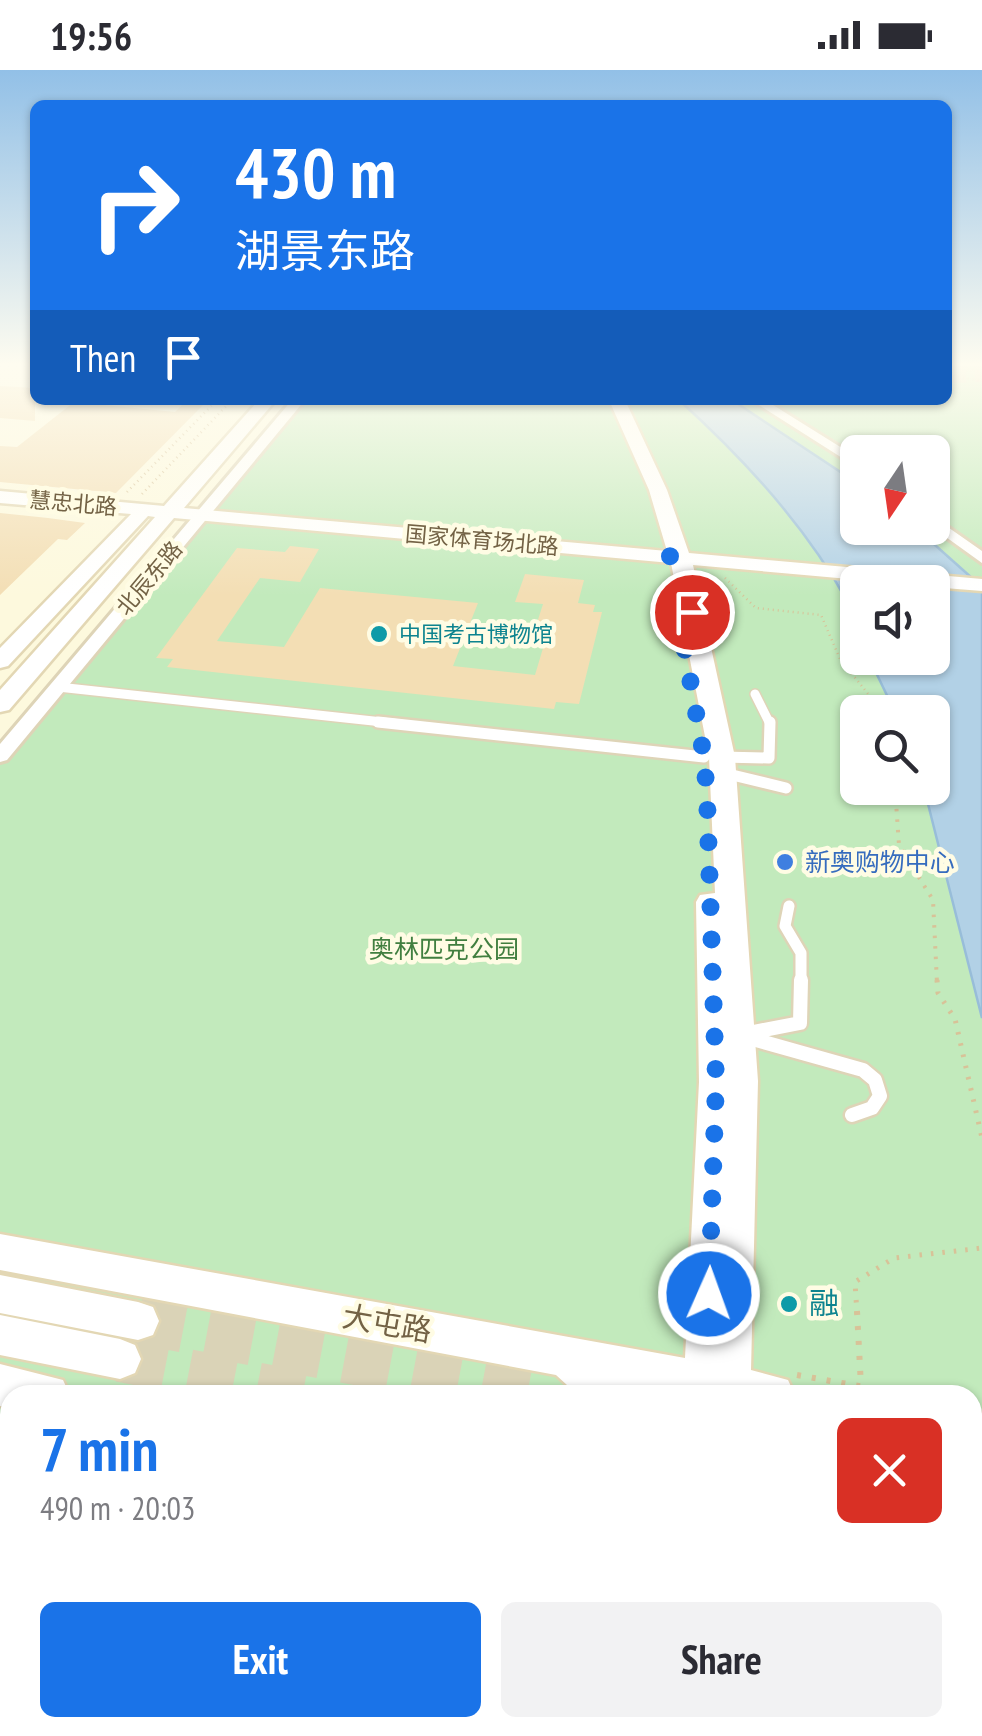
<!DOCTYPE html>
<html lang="en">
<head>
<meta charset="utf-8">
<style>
	:root { --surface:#fff; --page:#f2f2f3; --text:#2b2b33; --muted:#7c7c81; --accent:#1a73e8 }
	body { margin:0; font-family:"PT Sans Narrow","Noto Sans SC",sans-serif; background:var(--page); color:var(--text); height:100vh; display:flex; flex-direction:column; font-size:38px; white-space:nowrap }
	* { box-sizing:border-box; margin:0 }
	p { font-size:32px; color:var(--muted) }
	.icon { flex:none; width:55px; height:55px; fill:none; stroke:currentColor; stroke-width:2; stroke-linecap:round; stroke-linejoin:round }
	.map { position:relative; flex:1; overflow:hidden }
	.panel { position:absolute; left:0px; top:1315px; width:982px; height:352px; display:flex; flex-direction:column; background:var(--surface); border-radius:30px 30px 0 0; box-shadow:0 2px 8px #0004 }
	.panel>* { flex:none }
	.banner { position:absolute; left:30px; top:30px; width:922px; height:305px; border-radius:15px; box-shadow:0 2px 8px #0004; background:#1a73e8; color:#fff; overflow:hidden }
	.needle { width:65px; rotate:193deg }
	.tools { position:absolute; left:840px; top:365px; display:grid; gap:20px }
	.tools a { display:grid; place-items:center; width:110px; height:110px; border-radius:15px; background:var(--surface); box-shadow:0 2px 8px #0004; font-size:50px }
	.pin { position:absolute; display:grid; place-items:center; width:85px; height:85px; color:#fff; margin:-42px; border:5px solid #fff; border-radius:50%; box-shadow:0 2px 10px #0007 }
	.me { position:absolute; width:110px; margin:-55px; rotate:2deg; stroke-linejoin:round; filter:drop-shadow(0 0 8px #0008) }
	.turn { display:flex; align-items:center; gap:35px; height:210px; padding:0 40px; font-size:45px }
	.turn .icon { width:130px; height:130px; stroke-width:2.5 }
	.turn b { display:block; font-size:70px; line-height:85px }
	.then { display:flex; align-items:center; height:95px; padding:0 40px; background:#0003; gap:20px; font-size:38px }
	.round { display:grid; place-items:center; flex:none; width:105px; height:105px; border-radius:15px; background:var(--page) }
	.summary { display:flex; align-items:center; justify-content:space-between; height:170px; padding:0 40px }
	h1 { font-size:60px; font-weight:700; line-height:75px; color:var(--accent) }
	.action { display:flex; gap:20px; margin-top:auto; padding:20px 40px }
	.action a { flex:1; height:115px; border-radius:15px; background:var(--accent); color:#fff; font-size:40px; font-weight:700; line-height:115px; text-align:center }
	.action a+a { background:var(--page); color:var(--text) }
	.status { display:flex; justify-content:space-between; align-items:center; height:70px; padding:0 50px; background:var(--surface); direction:ltr }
	.status svg { height:28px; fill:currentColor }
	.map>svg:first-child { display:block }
	.green { fill:#c2eabc; fill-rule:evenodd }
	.water { fill:#b2d1e6; stroke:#98bdd9; stroke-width:2.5 }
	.building { fill:#f3deb4 }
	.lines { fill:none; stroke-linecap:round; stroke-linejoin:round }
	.secondary-tunnel-far1 { stroke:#dad3b7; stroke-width:18; stroke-dasharray:18 9; stroke-linecap:butt }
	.secondary-tunnel { stroke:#dad3b7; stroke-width:46; stroke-dasharray:46 24; stroke-linecap:butt }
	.lane-far2-casing { stroke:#ded4b7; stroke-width:12 }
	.lane-far1-casing { stroke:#ded4b7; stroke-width:16 }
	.lane-casing { stroke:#ded4b7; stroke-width:19 }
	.street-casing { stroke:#ded4b7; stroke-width:6 }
	.secondary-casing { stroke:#e3d7b4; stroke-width:5 }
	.path-far3 { stroke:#d8c298; stroke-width:2.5; stroke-dasharray:1 4; stroke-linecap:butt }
	.path-far2 { stroke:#d8c298; stroke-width:4; stroke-dasharray:2.5 8; stroke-linecap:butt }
	.path-far1 { stroke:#d8c298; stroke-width:5; stroke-dasharray:2.5 9; stroke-linecap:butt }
	.path { stroke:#d8c298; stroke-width:6; stroke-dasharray:4 11; stroke-linecap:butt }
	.lane-far2 { stroke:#fff; stroke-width:9 }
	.lane-far1 { stroke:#fff; stroke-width:11 }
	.lane { stroke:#fff; stroke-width:14 }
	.street { fill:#fff; fill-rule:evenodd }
	.secondary { fill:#fff; fill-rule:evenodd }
	.route { stroke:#1a73e8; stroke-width:18; stroke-dasharray:0 32.4 }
	.culture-dot { fill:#0f9aa8; stroke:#fffce4; stroke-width:4 }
	.shop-dot { fill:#3f7fe0; stroke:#fffce4; stroke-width:4 }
	.labels { text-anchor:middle; stroke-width:9; stroke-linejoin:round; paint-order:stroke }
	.far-street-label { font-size:22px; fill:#736245; stroke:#fffce4 }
	.far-culture-label { font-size:22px; fill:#0d838f; stroke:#fffce4; text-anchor:start }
	.shop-label { font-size:25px; fill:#366cbe; stroke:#fffce4; text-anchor:start }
	.park-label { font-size:25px; fill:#417f40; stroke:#fffce4 }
	.near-culture-label { font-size:30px; fill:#0d838f; stroke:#fffce4; text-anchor:start }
	.near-street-label { font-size:30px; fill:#736245; stroke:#fffce4 }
</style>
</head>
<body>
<div class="status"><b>19:56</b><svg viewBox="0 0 49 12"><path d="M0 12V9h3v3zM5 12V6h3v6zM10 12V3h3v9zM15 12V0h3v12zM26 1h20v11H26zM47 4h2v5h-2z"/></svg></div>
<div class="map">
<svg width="982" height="1666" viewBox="0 0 982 1666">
	<rect width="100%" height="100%" fill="#fdf9dd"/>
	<path class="green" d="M948,293h34v1373h-982v-973l302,-363h646zM858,382h74v76h-74zM858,512h74v76h-74zM858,642h74v76h-74zM10,1325h962v333h-962z"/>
	<path class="water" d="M679,330h53l125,83 1,45h58l66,59v431l-58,-230h8v-76h-37l-26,-54h63v-76h-74l-1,22 -9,-1c-41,-76 -105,-145 -169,-203z"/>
	<path class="building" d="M0,316l35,2v33l-35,-3z
		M187,330h21l-92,93 -116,-11v-36l17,1 57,-45 101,10z
		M0,443l48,5 37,5 -18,17 -9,-1 -58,56z
		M290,476l29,3 -19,33 -40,-4 -43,63 67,6 36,-59 158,15 -25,63 82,9 14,-47 -13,-2 7,-22 -28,-2 10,-28 59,6 -6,23 17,2 -2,7h9l-23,92 -23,-2 -2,7 -387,-42 6,-8 -17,-1 81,-110 48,4z"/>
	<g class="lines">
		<path class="secondary-tunnel-far1" d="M948,304l34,-1"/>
		<path class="secondary-tunnel" d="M138,1251l393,74
			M120,1289l186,36
			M972,1408l10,2
			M972,1454l10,2"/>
		<g class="lane-far2-casing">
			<path id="lane-far2" d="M58,617l343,37
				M755,624l15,30"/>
		</g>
		<g class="lane-far1-casing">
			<path id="lane-far1" d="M378,652l326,35
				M722,687l47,1 1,-36
				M724,703l62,15
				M789,836l-4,20 16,27v30"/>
		</g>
		<g class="lane-casing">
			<path id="lane" d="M743,964l57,-11 1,-43
				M742,966l121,34 12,10 5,16 -8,12 -20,7"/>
		</g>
		<g class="street-casing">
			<path id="street" d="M292,330h13l-298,360 -7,2v-18z
				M751,330h14l93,58v10z
				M932,446l50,35v12l-50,-36z"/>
		</g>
		<g class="secondary-casing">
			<path id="secondary" d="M259,330h17l-92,108 483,43 -18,-61 -40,-90h16l42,90 22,63 293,26v12l-50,-4v-5h-49l-190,-17 42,192 23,324 -7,289 37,10 7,15h-135l-36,-7 1,7h-47l-22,-20 -556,-105v-36l685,124 14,-276 -3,-180 4,-7 15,-2 -6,-136 -38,-194 -497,-45 -165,192 -9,2v-22l155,-173 -7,-1 -140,150 -8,2v-20l131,-134 -131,-11v-12l164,15z
				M0,1205l138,27 15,5 6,14 -6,14 -15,5 -138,-27z
				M0,1245l120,24 15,6 6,14 -6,14 -15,6 -120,-24z
				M0,1294l63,16 7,15h-60v13l-10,-2z
				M972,1341l10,2v44l-10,-2z
				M972,1485l10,2v48l-10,-2z
				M646,1658h83l-1,8h-83z"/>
		</g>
		<path class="path-far3" d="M948,294l34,8
			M948,305l34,6
			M127,422l90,-92
			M142,424l90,-94
			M725,508l31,30 65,7 19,44 29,36 5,17"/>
		<path class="path-far2" d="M895,718l4,57 34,55 4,83"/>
		<path class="path-far1" d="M937,910l1,13 17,26 27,119
			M857,1244l-2,-32 39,-24 88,-10"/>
		<path class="path" d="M857,1241l4,75
			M797,1305l113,20
			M0,1363l10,2"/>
		<use href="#lane-far2" class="lane-far2"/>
		<use href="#lane-far1" class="lane-far1"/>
		<use href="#lane" class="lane"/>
		<use href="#street" class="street"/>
		<use href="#secondary" class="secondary"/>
	</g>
	<linearGradient id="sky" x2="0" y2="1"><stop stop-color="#92c0e7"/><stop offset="0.56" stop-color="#fefcf0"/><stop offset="1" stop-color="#fefcf0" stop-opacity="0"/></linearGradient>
	<rect width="982" height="526" fill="url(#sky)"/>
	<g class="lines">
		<path class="route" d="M692,542l-14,-55 -10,-1 36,201 3,39 9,286 -7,212"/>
	</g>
	<g class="culture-dot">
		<circle cx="379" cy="564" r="10"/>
		<circle cx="789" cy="1234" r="10"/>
	</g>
	<circle class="shop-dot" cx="785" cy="792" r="10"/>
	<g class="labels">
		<g class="far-street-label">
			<text transform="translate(73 433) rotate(5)" y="8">慧忠北路</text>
			<text transform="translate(482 470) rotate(5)" y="8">国家体育场北路</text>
			<text transform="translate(149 508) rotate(-50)" y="8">北辰东路</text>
		</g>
		<g class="far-culture-label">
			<text x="399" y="572">中国考古博物馆</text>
		</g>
		<g class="shop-label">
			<text x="805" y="801">新奥购物中心</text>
		</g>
		<g class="park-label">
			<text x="444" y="888">奥林匹克公园</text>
		</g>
		<g class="near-culture-label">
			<text x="809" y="1244">融</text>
		</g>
		<g class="near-street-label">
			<text transform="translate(387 1254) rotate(10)" y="10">大屯路</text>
		</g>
	</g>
</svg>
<div class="tools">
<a><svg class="needle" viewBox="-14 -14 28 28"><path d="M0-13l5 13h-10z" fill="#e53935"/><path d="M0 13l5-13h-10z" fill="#7c7c81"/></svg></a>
<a><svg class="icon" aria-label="sound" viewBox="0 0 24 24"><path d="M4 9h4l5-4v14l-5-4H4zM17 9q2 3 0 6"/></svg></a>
<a><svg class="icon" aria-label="search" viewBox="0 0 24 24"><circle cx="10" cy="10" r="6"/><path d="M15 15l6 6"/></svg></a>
</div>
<div class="pin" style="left:692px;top:542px;background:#d93025"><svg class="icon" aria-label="arrive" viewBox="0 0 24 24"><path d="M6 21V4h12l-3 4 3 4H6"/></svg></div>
<svg class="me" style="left:709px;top:1224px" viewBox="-20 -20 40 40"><circle r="17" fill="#1a73e8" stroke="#fff" stroke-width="3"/><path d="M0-11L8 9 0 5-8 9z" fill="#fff"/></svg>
<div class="banner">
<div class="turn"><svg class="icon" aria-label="right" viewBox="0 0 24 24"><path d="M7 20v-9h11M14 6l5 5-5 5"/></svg><div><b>430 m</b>湖景东路</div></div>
<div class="then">Then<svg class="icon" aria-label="arrive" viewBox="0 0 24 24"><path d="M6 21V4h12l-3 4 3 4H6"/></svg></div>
</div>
<section class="panel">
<div class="summary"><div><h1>7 min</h1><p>490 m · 20:03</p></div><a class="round" style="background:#d93025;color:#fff"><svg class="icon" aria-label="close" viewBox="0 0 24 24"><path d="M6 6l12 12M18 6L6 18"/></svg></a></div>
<div class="action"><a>Exit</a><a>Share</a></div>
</section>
</div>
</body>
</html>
